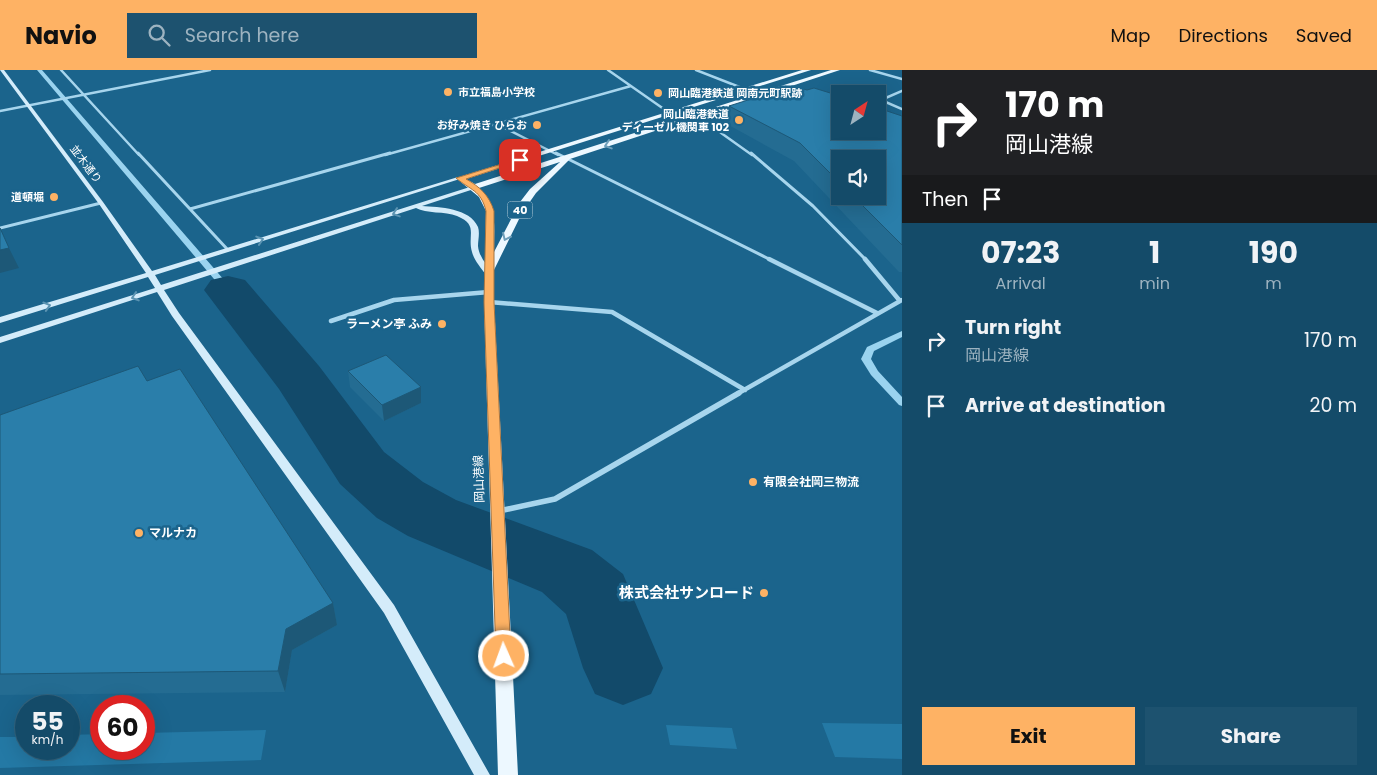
<!DOCTYPE html>
<html lang="en">
<head>
<meta charset="utf-8">
<style>
	:root { --surface:#144b69; --page:#1d526f; --text:#f1f3f6; --muted:#9db3c0; --line:#33637d; --accent:#feb264 }
	body { margin:0; font-family:Poppins,"Noto Sans JP",sans-serif; background:var(--page); color:var(--text); height:100vh; display:flex; flex-direction:column; font-size:19px; white-space:nowrap }
	* { box-sizing:border-box; margin:0 }
	p { font-size:16px; color:var(--muted) }
	.icon { flex:none; width:28px; height:28px; fill:none; stroke:currentColor; stroke-width:2; stroke-linecap:round; stroke-linejoin:round }
	.map { position:relative; flex:1; overflow:hidden }
	.panel { display:flex; flex-direction:column; background:var(--surface); width:475px }
	.panel>* { flex:none }
	.hud { background:#202124; color:#fff; overflow:hidden }
	.needle { width:32px; rotate:36deg }
	.fabs { position:absolute; left:831px; top:15px; display:grid; gap:10px }
	.fabs a { display:grid; place-items:center; width:55px; height:55px; border-radius:0px; background:var(--surface); box-shadow:0 5px 20px #0002,0 0 0 1px var(--line); font-size:25px }
	.speed { position:absolute; left:15px; top:625px; display:flex; gap:10px; font-size:25px; font-weight:700; text-align:center }
	.speed>* { display:grid; place-content:center; width:65px; height:65px; border-radius:50%; background:var(--surface); box-shadow:0 5px 20px #0002,0 0 0 1px var(--line); line-height:1 }
	.speed small { font-size:12px; font-weight:400 }
	.speed .limit { border:8px solid #d22; background:#fff; color:#111 }
	.pin { position:absolute; display:grid; place-items:center; width:42px; height:42px; color:#fff; margin:-21px; border-radius:10px; box-shadow:0 2px 8px #0006 }
	.me { position:absolute; width:55px; margin:-28px; rotate:358deg; stroke-linejoin:round; filter:drop-shadow(0 0 4px #0008) }
	.turn { display:flex; align-items:center; gap:18px; height:105px; padding:0 20px; font-size:22px }
	.turn .icon { width:65px; height:65px; stroke-width:2.5 }
	.turn b { display:block; font-size:35px; line-height:42px }
	.then { display:flex; align-items:center; height:48px; padding:0 20px; background:#0003; gap:10px; font-size:19px }
	.eta { display:flex; justify-content:space-evenly; align-items:center; height:85px; text-align:center }
	.eta b { font-size:30px; font-weight:700; line-height:35px }
	.cta { display:flex; gap:10px; margin-top:auto; padding:10px 20px }
	.cta a { flex:1; height:58px; border-radius:0px; background:var(--accent); color:#111; font-size:20px; font-weight:700; line-height:58px; text-align:center }
	.cta a+a { background:var(--page); color:var(--text) }
	ul { padding:0; list-style:none }
	li { display:flex; align-items:center; gap:15px; height:65px; padding:0 20px }
	li div { flex:1 }
	li b { display:block; font-size:19px }
	li em { font-style:normal }
	header { display:flex; align-items:center; gap:30px; box-sizing:border-box; height:70px; padding:0 25px; background:var(--accent); color:#111 }
	header strong { font-size:24px }
	nav { display:flex; gap:28px; margin-inline-start:auto; font-size:18px }
	.search { width:350px; height:45px; background:var(--page); display:flex; align-items:center; gap:12px; box-sizing:border-box; padding:0 18px; border-radius:0px; color:var(--muted); font-size:19px }
	main { display:flex; flex:1; min-height:0 }
	.map>svg:first-child { display:block }
	.green { fill:#2479a5 }
	.lines { fill:none; stroke-linecap:round; stroke-linejoin:round }
	.stream { fill:#9ad3ef; fill-rule:evenodd }
	.river { fill:#124a6a; fill-rule:evenodd }
	.street-far3 { stroke:#a7d5ed; stroke-width:2.5 }
	.street-far2 { stroke:#a7d5ed; stroke-width:3 }
	.street-far1 { stroke:#a7d5ed; stroke-width:4.5 }
	.street { stroke:#a7d5ed; stroke-width:5.5 }
	.secondary { fill:#d4ecfa; fill-rule:evenodd }
	.primary { fill:#edf8ff; fill-rule:evenodd }
	.wall { fill:#246c92; fill-rule:evenodd }
	.shaded-wall { fill:#1d5877 }
	.building { fill:#2a7eaa; stroke:#1d5877 }
	.oneway { stroke:#6f9fba }
	.oneway2 { stroke:#5c94b2 }
	.route { fill:#feb264; stroke:#a57441 }
	.poi-dot { fill:#feb264; stroke:#1b648c; stroke-width:2 }
	.labels { text-anchor:middle; stroke-width:5; stroke-linejoin:round; paint-order:stroke }
	.far-poi-label { font-size:11px; font-weight:bold; fill:#fff; stroke:#1b648c; text-anchor:end }
	.far-street-label { font-size:11px; fill:#fff; stroke:#1b648c }
	.shield { fill:#1b648c; stroke:#bbd0dc; stroke-width:1 }
	.shield-label { font-size:11px; font-weight:bold; fill:#fff }
	.poi-label { font-size:12px; font-weight:bold; fill:#fff; stroke:#1b648c; text-anchor:start }
	.street-label { font-size:12px; fill:#fff; stroke:#1b648c }
	.near-poi-label { font-size:15px; font-weight:bold; fill:#fff; stroke:#1b648c; text-anchor:end }
</style>
</head>
<body>
<header>
<strong>Navio</strong>
<div class="search"><svg class="icon" aria-label="search" viewBox="0 0 24 24"><circle cx="10" cy="10" r="6"/><path d="M15 15l6 6"/></svg>Search here</div>
<nav><a>Map</a><a>Directions</a><a>Saved</a></nav>
</header>
<main>
<div class="map">
<svg width="902" height="705" viewBox="0 0 902 705">
	<rect width="100%" height="100%" fill="#1b648c"/>
	<path class="green" d="M822,653l80,1v35l-67,-2z
		M666,655l66,3 5,21 -67,-4z
		M266,660l-5,30 -261,8v-31h26v12h43v-14l32,-1v15h43v-16z"/>
	<g class="lines">
		<path class="stream" d="M37,0h5l189,218v4h-6z
			M902,261v6l-28,14 -3,8 7,12 24,26v9l-3,-1 -28,-30 -10,-16 6,-12z"/>
		<path class="river" d="M228,206l17,4 74,86 65,86 39,30 33,18 136,50 31,24 40,94 -12,26 -28,11 -28,-11 -12,-26 -17,-54 -24,-22 -134,-56 -31,-18 -37,-34 -61,-95 -75,-99 7,-10z"/>
		<path class="street-far3" d="M61,0l78,85
			M608,0l73,51
			M696,0l64,25
			M870,0l32,9
			M902,21l-21,9 21,9
			M686,38l66,47
			M0,41l210,-41
			M497,54l61,31
			M385,85l246,-69"/>
		<path class="street-far2" d="M138,83l90,97
			M556,83l215,107
			M751,83l62,53 53,54
			M190,139l200,-56
			M0,158l101,-25"/>
		<path class="street-far1" d="M769,189l108,54
			M865,189l35,42
			M489,232l123,10 133,78
			M331,251l63,-21 95,-8
			M737,324l165,-94"/>
		<path class="street" d="M499,441l56,-12 184,-106"/>
		<path class="secondary" d="M0,0h4l99,132 49,69 306,-94 5,1 -308,97 6,10 312,-99h4v2l-55,18c17,1 48,2 56,21 2,6 0,13 0,19 1,11 9,19 15,27l-1,2h-6c-5,-7 -12,-15 -14,-23 -5,-17 7,-27 -15,-36 -12,-5 -31,-2 -41,-8l-252,82 15,23 215,292 96,170h-16l-90,-162 -212,-297 -15,-24 -157,51v-6l155,-49 -7,-11 -148,46v-6l146,-44 -47,-69z"/>
		<path class="primary" d="M802,0h9l-345,109 9,5 356,-114h9l-270,89 -34,34 -14,20 -28,57v32l24,473h-20l-14,-473 2,-91 -7,-14 -23,-19zM560,92l-30,27 -10,13 -26,50c0,-24 4,-46 -15,-64z"/>
	</g>
	<path class="wall" d="M807,20l95,26v156h-3l-105,-111 -69,-38 4,-17zM840,89l38,37h-38z
		M348,301l73,32 -37,18 -34,-34z
		M147,311l186,222 4,22 -45,25 -7,42 -285,3v-280z"/>
	<path class="shaded-wall" d="M9,178l10,20 -19,5v-23z
		M421,317v16l-37,18 -2,-16z
		M333,533l4,22 -45,25 -7,42 -7,-21 8,-42z"/>
	<path class="building" d="M792,16l15,4 7,-2 26,8v35h38v-23l24,8v129l-49,-49h25v-37h-38v24l-40,-40 -71,-37z
		M0,158l9,20 -9,2z
		M386,285l35,32 -39,18 -34,-34z
		M138,296l9,15 33,-12 153,234 -47,26 -8,42 -278,3v-259z"/>
	<defs><path id="oneway-chevron" d="M-2-3.5L2.5 0L-2 3.5" fill="none" stroke-width="1.6" stroke-linecap="round" stroke-linejoin="round" transform="scale(1.25)"/></defs>
	<g class="oneway">
		<use href="#oneway-chevron" transform="translate(608 75) rotate(162)"/>
		<use href="#oneway-chevron" transform="translate(506 167) rotate(115)"/>
	</g>
	<g class="oneway2">
		<use href="#oneway-chevron" transform="translate(396 143) rotate(162)"/>
		<use href="#oneway-chevron" transform="translate(260 170) rotate(-18)"/>
		<use href="#oneway-chevron" transform="translate(135 227) rotate(162)"/>
		<use href="#oneway-chevron" transform="translate(47 236) rotate(-17)"/>
	</g>
	<path class="route" d="M518,89l6,1 -58,19c14,8 23,16 28,32v91l17,354 -2,5 -5,2 -6,-2 -2,-5 -12,-354 2,-91c-5,-21 -16,-21 -30,-33z"/>
	<g class="poi-dot">
		<circle cx="448" cy="22" r="5"/>
		<circle cx="658" cy="23" r="5"/>
		<circle cx="739" cy="50" r="5"/>
		<circle cx="537" cy="55" r="5"/>
		<circle cx="54" cy="127" r="5"/>
		<circle cx="442" cy="254" r="5"/>
		<circle cx="753" cy="412" r="5"/>
		<circle cx="139" cy="463" r="5"/>
		<circle cx="764" cy="523" r="5"/>
	</g>
	<g class="labels">
		<g class="far-poi-label">
			<text x="458" y="26" text-anchor="start">市立福島小学校</text>
			<text x="668" y="27" text-anchor="start">岡山臨港鉄道 岡南元町駅跡</text>
			<text x="729" y="48">岡山臨港鉄道<tspan x="729" dy="13">ディーゼル機関車 102</tspan></text>
			<text x="527" y="59">お好み焼き ひらお</text>
			<text x="44" y="131">道頓堀</text>
		</g>
		<g class="far-street-label">
			<text transform="translate(86 94) rotate(53)" y="4">並木通り</text>
		</g>
		<rect class="shield" x="507.5" y="131.5" width="25" height="17" rx="4"/>
		<g class="shield-label">
			<text x="520" y="144">40</text>
		</g>
		<g class="poi-label">
			<text x="432" y="258" text-anchor="end">ラーメン亭 ふみ</text>
			<text x="763" y="416">有限会社岡三物流</text>
			<text x="149" y="467">マルナカ</text>
		</g>
		<g class="street-label">
			<text transform="translate(479 409) rotate(-92)" y="4">岡山港線</text>
		</g>
		<g class="near-poi-label">
			<text x="754" y="528">株式会社サンロード</text>
		</g>
	</g>
</svg>
<div class="fabs">
<a><svg class="needle" viewBox="-14 -14 28 28"><path d="M0-13l5 13h-10z" fill="#e53935"/><path d="M0 13l5-13h-10z" fill="#9db3c0"/></svg></a>
<a><svg class="icon" aria-label="sound" viewBox="0 0 24 24"><path d="M4 9h4l5-4v14l-5-4H4zM17 9q2 3 0 6"/></svg></a>
</div>
<div class="speed"><div>55<small>km/h</small></div><div class="limit">60</div></div>
<div class="pin" style="left:520px;top:90px;background:#d93025"><svg class="icon" aria-label="arrive" viewBox="0 0 24 24"><path d="M6 21V4h12l-3 4 3 4H6"/></svg></div>
<svg class="me" style="left:504px;top:586px" viewBox="-20 -20 40 40"><circle r="17" fill="#feb264" stroke="#fff" stroke-width="3"/><path d="M0-11L8 9 0 5-8 9z" fill="#fff"/></svg>
</div>
<section class="panel">
<div class="hud">
<div class="turn"><svg class="icon" aria-label="right" viewBox="0 0 24 24"><path d="M7 20v-9h11M14 6l5 5-5 5"/></svg><div><b>170 m</b>岡山港線</div></div>
<div class="then">Then<svg class="icon" aria-label="arrive" viewBox="0 0 24 24"><path d="M6 21V4h12l-3 4 3 4H6"/></svg></div>
</div>
<div class="eta">
<div><b>07:23</b><p>Arrival</p></div>
<div><b>1</b><p>min</p></div>
<div><b>190</b><p>m</p></div>
</div>
<ul>
<li><svg class="icon" aria-label="right" viewBox="0 0 24 24"><path d="M7 20v-9h11M14 6l5 5-5 5"/></svg><div><b>Turn right</b><p>岡山港線</p></div><em>170 m</em></li>
<li><svg class="icon" aria-label="arrive" viewBox="0 0 24 24"><path d="M6 21V4h12l-3 4 3 4H6"/></svg><div><b>Arrive at destination</b></div><em>20 m</em></li>
</ul>
<div class="cta"><a>Exit</a><a>Share</a></div>
</section>
</main>
</body>
</html>
